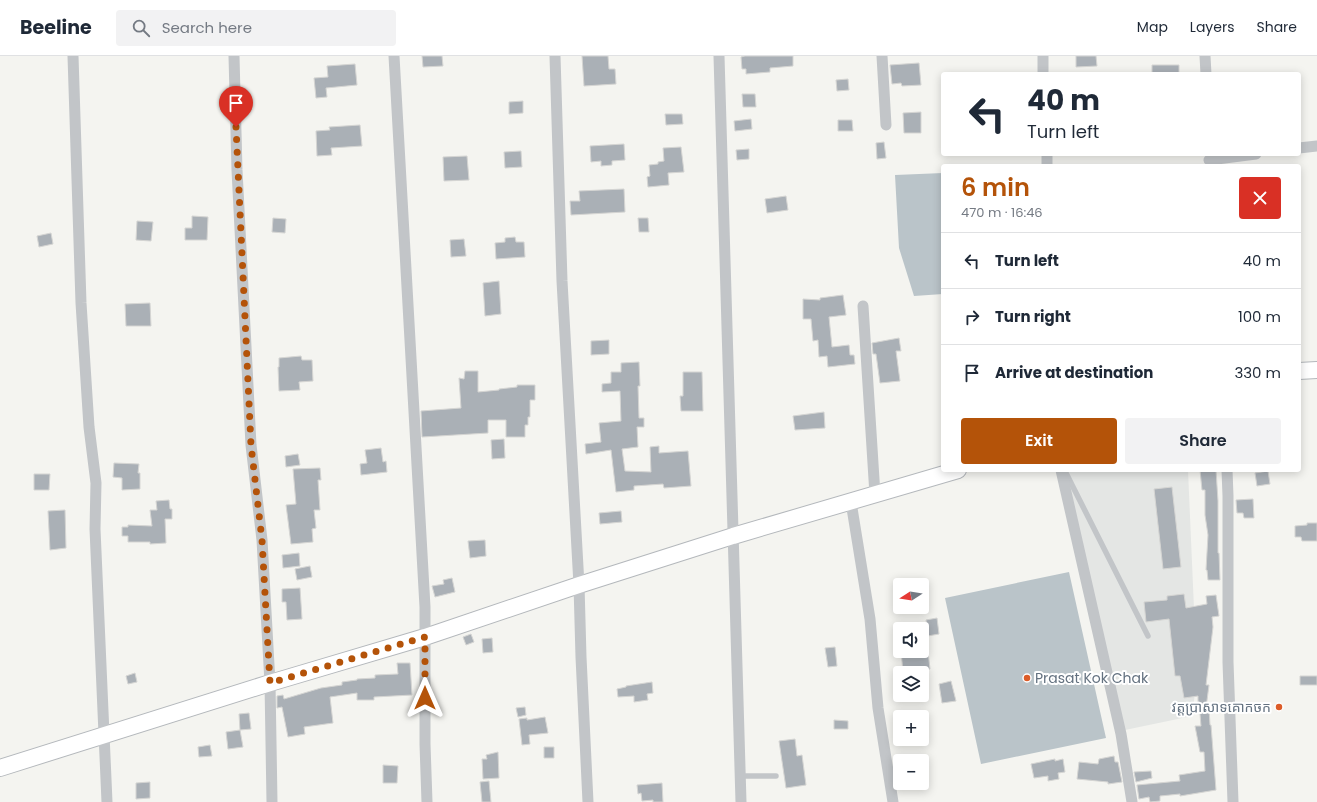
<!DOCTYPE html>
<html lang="en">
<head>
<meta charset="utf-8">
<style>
	:root { --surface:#fff; --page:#f2f2f3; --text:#1f2937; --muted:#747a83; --line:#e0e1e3; --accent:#b45309 }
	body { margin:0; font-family:Poppins,"Noto Sans Khmer",sans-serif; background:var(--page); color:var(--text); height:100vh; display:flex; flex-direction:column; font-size:15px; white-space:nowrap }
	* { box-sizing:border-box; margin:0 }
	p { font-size:13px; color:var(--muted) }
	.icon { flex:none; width:22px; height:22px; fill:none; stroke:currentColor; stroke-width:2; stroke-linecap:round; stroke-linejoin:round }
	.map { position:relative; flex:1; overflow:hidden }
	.drawer { position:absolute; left:941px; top:108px; width:360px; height:308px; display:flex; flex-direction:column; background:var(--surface); border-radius:4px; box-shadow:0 2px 10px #0003 }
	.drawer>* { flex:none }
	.hud { position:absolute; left:941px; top:16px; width:360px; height:84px; border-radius:4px; box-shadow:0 2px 10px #0003; background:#fff; color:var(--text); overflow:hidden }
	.needle { width:26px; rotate:258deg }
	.tools { position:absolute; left:893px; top:522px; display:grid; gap:8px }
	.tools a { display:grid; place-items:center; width:36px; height:36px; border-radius:4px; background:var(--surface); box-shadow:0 2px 10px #0003; font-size:20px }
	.pin { position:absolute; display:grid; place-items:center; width:34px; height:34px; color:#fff; margin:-41px -17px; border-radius:50% 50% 50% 0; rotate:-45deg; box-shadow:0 0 4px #0007 }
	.pin .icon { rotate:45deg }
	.me { position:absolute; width:44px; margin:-22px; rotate:0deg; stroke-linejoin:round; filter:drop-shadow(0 0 3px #0008) }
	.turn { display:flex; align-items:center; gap:14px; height:84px; padding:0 20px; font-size:18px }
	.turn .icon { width:52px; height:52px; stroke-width:2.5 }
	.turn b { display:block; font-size:28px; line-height:34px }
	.round { display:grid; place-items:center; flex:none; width:42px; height:42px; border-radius:4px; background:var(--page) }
	.summary { display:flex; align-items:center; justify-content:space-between; height:68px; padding:0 20px }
	h1 { font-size:24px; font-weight:600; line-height:30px; color:var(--accent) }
	.button { display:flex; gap:8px; margin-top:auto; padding:8px 20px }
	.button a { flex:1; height:46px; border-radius:4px; background:var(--accent); color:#fff; font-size:16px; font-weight:600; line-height:46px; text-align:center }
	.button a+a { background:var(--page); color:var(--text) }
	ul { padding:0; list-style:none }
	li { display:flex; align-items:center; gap:12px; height:56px; padding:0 20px; border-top:1px solid var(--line) }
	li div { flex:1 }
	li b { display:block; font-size:15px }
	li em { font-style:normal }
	header { display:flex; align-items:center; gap:24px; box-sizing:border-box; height:56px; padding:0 20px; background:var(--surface); border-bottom:1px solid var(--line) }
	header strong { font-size:19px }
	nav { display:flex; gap:22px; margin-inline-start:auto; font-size:14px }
	.search { width:280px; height:36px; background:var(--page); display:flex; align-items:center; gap:10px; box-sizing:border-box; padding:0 14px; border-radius:4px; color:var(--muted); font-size:15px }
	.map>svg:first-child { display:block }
	.built { fill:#e4e6e4 }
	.water { fill:#bac4c9 }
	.building { fill:#aab0b6; stroke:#d5d5d3 }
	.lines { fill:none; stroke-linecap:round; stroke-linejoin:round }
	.secondary-casing { stroke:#b4b8bc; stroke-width:18 }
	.lane { stroke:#c2c5c8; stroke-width:5.5 }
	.street { stroke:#c2c5c8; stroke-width:11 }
	.secondary { stroke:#fff; stroke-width:16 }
	.route { stroke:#b45309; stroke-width:7; stroke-dasharray:0 12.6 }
	.poi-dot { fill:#dc5c28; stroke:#fff; stroke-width:1.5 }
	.labels { text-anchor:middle; stroke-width:4; stroke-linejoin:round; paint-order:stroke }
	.poi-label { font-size:14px; fill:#647280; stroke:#fff; text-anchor:start }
</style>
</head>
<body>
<header>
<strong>Beeline</strong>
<div class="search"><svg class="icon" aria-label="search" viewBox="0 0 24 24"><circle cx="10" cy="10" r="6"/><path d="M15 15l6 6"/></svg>Search here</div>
<nav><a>Map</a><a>Layers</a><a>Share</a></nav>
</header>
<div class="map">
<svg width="1317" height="746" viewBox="0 0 1317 746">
	<rect width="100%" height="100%" fill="#f4f4f0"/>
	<path class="built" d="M1064,414h124l9,208 -5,38 -67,14z"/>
	<path class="water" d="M943,117v121l-29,2 -15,-48 -4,-73z
		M1069,516l37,166 -125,26 -36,-166z"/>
	<path class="building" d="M422,0h20l1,10 -20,1z
		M582,0h26l1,13h6l1,15 -32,2z
		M745,0h48v10l-23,2v4l-24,2v-5h-4l-1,-12z
		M1076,0h20l1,10 -21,1z
		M919,7l2,22 -19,1 -1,-3 -9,1 -2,-19z
		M355,8l2,21 -31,3 1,9 -11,1 -2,-20 14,-1 -1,-11z
		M1152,9h27v9h-27z
		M848,23l1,11 -12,1 -1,-11z
		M742,38h13l1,13h-13z
		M523,45v12l-14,1v-12z
		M921,56v21h-17l-1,-20z
		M665,58h17l1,10 -17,1z
		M751,63l1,10 -17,2 -1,-10z
		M838,64h14l1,11h-15z
		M360,69l2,21 -31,2 1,7 -15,1 -1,-25 14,-1 -1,-3z
		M884,86l2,16 -9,1 -1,-16z
		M624,88l1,16 -13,1v4l-11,1v-5l-10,1 -1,-16z
		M681,91l3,25 -16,1 1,12 -21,2 -1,-10 3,-1 -1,-11 9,-1v-2l6,-1 -1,-13z
		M749,93v10l-12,1 -1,-10z
		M521,95l1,16 -17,1 -1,-16z
		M467,100l2,24 -25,1 -1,-24z
		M624,133l1,23 -54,3 -1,-14h10l-1,-10z
		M786,140l2,14 -21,3 -2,-14z
		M192,160l16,1 -1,23h-22v-12h7z
		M273,162l13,1 -1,14 -13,-1z
		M638,162h10l1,14h-10z
		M137,165l16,1 -2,19 -15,-1z
		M51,177l2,11 -14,3 -2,-11z
		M515,181l1,5h8l1,15 -29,2 -1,-16 10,-1v-4z
		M464,183l2,17 -15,1 -1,-17z
		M499,225l2,33 -16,2 -2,-33z
		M843,239l3,20 -17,2 3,30 17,-2 1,10h4l1,9 -27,3 -1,-11 -8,1 -1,-17 -5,1 -2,-22h-8v-20l17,1v-2z
		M150,247l1,23h-25l-1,-22z
		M899,282l2,13h-5l4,30 -20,2 -4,-29h-3l-1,-11z
		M609,284v14l-18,1v-14z
		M301,300l1,4h10l1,21 -14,1 1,8 -21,1 -1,-24h1v-9z
		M639,306l1,24h-2l1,32h5v9h-7l1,20 -16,2 3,22 26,1 -1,-25 9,-1v7l29,-2 3,35 -27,2 -1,-4 -29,2v4l-18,2 -5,-42 -25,4 -1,-10 16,-2 -2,-19 22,-2 -1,-30 -18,1v-8l9,-1v-11h10v-9z
		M465,315h13v21l21,-2v-1l18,-2v-2h18v15h-5v17h-2v8h-3v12h-19v-17h-18v13l-66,4 -1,-26 40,-3 -2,-30 5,1z
		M683,316h19l1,39h-22l-1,-15h3z
		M824,356l1,16 -30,2 -2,-14z
		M504,383l1,19 -13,1 -1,-19z
		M381,392l2,14 3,-1 1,11 -26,3 -1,-11 7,-1 -2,-13z
		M298,398l2,11 -14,2 -1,-11z
		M114,407l25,1 -1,9h2v16l-18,1v-12l-9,-1z
		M320,412l1,12h-3l2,30h-6l2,18 -4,1 1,13 -22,2 -5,-39 10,-1 -3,-35z
		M1200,414h16l2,31v52h1l1,27h-12l-1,-10h-1l2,-35 -3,-20v-25h-3z
		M1268,415l2,13 -13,2 -2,-13z
		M34,418h16l-1,16h-15z
		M1172,431l9,80 -18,2 -9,-80z
		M1253,443l1,19h-10l-1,-5h-6l-1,-13z
		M169,444l1,9h2v10h-7l1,24 -16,1v-2h-22v-6h-6v-9h6v-2l24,1 -2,-16h7l-1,-9z
		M65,454l1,38 -16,2 -2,-39z
		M621,455l1,11 -22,2 -1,-11z
		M1307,467h10v18h-15l-1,-4h-6v-11l12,-1z
		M485,484l1,16 -16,2 -2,-17z
		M299,497l1,13 -17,2 -1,-13z
		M310,510l2,11 -15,3 -2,-11z
		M452,522l3,14 -20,5 -3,-11 12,-2 -1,-4z
		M300,532l2,31 -15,1 -1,-18h-4v-13z
		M1184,538l2,14 21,-4 -1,-8 10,-1 3,21 -7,1 1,10 -7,58h3l-3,23h3l1,17h1l5,65 -36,6v-2l-20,2v5l-10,1 -1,-5 -10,2 -2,-14 43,-4 -1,-6 26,-4 -1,-19h-4l-5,-26h6l-2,-24h-1v-6l-14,2 -4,-22h-5l-6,-57 -23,3 -2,-20 23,-2v-4z
		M937,562l2,16 -17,3v-9l5,-1 -1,-7z
		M471,578l3,8 -8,3 -3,-8z
		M492,582l1,14 -10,1 -1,-14z
		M835,591l2,19 -9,1 -3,-19z
		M901,595h27l2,18 -27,3z
		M397,607h13l2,32 -38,2v3h-17v-7l-27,4 3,26 -29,4 1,7 -17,3 -6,-30 -5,1v-12l6,-1 1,4 37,-11 21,-3v-3l15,-2v-1l18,-1v-3l23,-1z
		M135,617l2,9 -9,2 -2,-8z
		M1300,620h17v9h-17z
		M951,625l5,20 -14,2 -3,-19z
		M652,626l1,11 -6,1 1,6 -14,2v-6l-16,1 -1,-8 9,-2v-1z
		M525,651l1,8 -8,2 -2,-9z
		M249,657l2,16 -11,1 -1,-16z
		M545,661l3,16 -19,2 1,9 -8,1 -3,-26 8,-1v2z
		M834,664l14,1v8h-14z
		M240,674l3,17 -15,2 -2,-17z
		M795,683l2,17 5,-1 4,30 -20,3 -7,-47z
		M210,689l2,11 -13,1 -1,-10z
		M544,691h10v11h-10z
		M498,696l1,26 -16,1 -1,-20h5l-1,-4z
		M1114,700l1,6h3l4,20 -14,2v-2l-31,-3 2,-17 19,2 1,-5z
		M1055,703v2l8,-2 2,13 -7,1 1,6 -11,2v-5l-14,2 -3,-14z
		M383,709l15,1 -1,17h-14z
		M1151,715l1,7 -16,4 -2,-10z
		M489,725l2,21h-9l-2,-20z
		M150,726v16l-14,1v-16z
		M662,727l1,19h-10v-2l-11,1 -1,-8 -3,1 -1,-9z"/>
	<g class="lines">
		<g class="secondary-casing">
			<path id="secondary" d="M1299,315l18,-1
				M0,712l270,-85 155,-46 154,-52 154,-49 225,-66"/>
		</g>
		<path class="lane" d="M1066,417l82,163
			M740,720h36"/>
		<path class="street" d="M73,0l8,247 8,124 7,56 -1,46 12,273
			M234,0l3,114 14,275 11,95 8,143 2,119
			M394,0l31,551v137l2,58
			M555,0l7,225 17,304 2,72 7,145
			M719,0l22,746
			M882,0l4,69
			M1043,0v18
			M1205,0l1,18
			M1299,92l18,-2
			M1047,98v12
			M1209,104l47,-6
			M863,250l12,189
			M1061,414l60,264 11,68
			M1227,414l1,26v166l5,140
			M851,446l19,117 8,89 15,94"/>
		<use href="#secondary" class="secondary"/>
	</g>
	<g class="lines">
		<path class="route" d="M236,71l15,318 11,95 8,143 155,-46v61"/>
	</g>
	<g class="poi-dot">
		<circle cx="1027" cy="622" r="4"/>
		<circle cx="1279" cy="651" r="4"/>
	</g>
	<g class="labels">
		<g class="poi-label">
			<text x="1035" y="627">Prasat Kok Chak</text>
			<text x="1271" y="656" text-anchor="end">វត្តប្រាសាទគោកចក</text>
		</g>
	</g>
</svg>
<div class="tools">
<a><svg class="needle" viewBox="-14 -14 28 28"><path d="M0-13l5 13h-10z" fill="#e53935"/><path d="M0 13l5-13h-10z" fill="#747a83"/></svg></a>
<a><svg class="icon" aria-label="sound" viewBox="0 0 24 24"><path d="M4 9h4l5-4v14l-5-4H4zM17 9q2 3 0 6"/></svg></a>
<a><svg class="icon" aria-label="layers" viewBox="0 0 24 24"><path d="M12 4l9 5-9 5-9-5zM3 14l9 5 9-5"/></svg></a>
<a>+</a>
<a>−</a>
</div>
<div class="pin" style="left:236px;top:71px;background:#d93025"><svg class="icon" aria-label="arrive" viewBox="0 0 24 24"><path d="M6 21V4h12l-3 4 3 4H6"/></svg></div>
<svg class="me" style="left:425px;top:642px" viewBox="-20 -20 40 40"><path d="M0-17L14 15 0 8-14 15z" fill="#b45309" stroke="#fff" stroke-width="4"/></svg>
<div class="hud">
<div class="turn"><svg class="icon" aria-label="left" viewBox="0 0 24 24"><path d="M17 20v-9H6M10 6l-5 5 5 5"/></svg><div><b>40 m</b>Turn left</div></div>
</div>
<section class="drawer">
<div class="summary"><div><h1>6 min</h1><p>470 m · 16:46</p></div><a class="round" style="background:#d93025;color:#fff"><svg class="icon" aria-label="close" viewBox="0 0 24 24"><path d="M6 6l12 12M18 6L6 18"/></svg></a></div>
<ul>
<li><svg class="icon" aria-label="left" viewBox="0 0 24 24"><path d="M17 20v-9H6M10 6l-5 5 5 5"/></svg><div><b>Turn left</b></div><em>40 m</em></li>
<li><svg class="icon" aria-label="right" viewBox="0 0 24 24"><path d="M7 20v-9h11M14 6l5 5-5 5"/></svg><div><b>Turn right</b></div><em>100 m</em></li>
<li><svg class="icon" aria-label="arrive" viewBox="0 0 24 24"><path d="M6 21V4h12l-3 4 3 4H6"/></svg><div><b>Arrive at destination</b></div><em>330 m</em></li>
</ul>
<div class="button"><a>Exit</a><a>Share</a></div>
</section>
</div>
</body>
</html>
